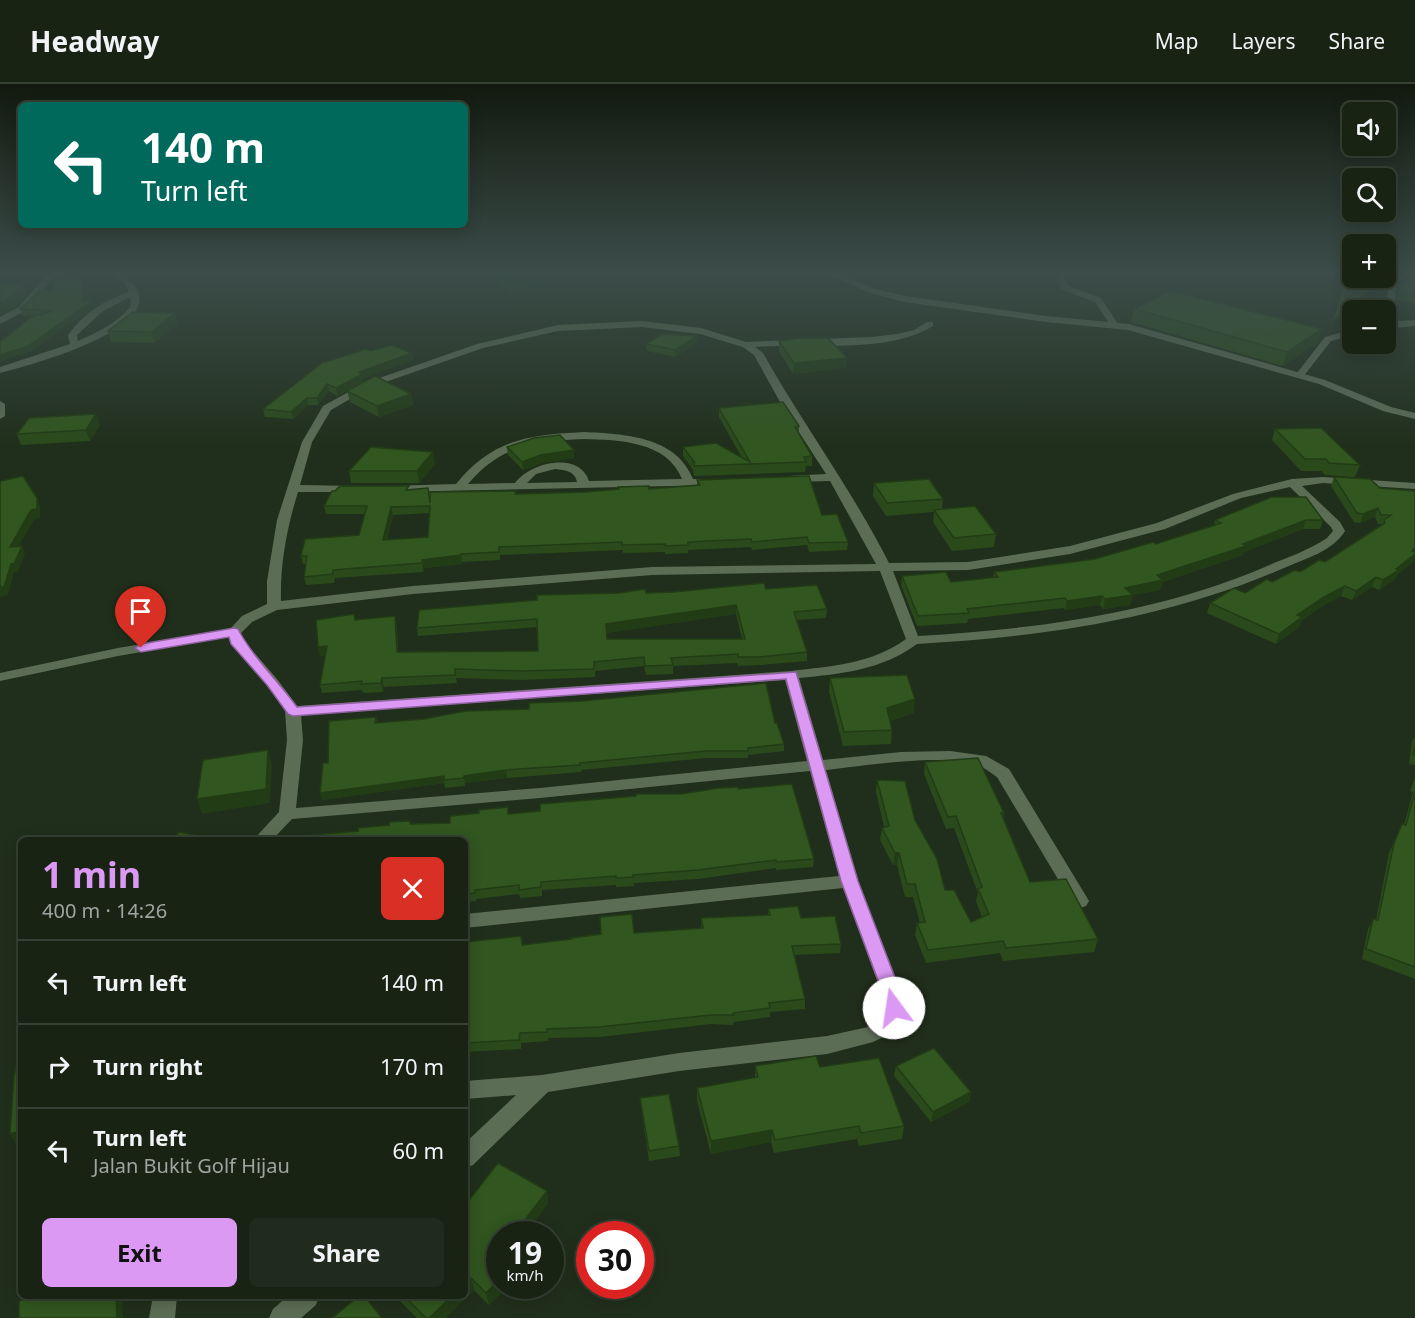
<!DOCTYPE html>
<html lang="en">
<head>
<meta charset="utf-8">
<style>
	:root { --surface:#182314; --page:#212b1d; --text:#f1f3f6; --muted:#9fa4a0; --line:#364034; --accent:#dc99f4 }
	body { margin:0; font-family:"Noto Sans",sans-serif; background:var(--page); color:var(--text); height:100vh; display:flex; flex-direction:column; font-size:22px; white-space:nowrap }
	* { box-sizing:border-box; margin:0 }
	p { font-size:20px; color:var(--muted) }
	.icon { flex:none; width:33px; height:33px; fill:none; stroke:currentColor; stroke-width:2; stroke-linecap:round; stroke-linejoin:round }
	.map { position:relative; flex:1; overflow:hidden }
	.sheet { position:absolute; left:18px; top:753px; width:450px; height:462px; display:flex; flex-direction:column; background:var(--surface); border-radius:9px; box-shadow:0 3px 15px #0003,0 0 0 2px var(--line) }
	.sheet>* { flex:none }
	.top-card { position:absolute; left:18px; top:18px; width:450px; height:126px; border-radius:9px; box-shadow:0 3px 15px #0003,0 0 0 2px var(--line); background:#00695c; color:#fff; overflow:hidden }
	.fabs { position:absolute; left:1342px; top:18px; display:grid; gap:12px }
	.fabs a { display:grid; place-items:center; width:54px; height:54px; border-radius:9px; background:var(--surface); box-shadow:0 3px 15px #0003,0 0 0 2px var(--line); font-size:30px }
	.speed { position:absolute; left:486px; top:1137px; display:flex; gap:12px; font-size:30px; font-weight:700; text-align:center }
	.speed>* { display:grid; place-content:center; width:78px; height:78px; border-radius:50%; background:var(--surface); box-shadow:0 3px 15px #0003,0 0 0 2px var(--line); line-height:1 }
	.speed small { font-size:15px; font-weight:400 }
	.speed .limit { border:9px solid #d22; background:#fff; color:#111 }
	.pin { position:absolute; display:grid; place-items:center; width:51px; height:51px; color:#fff; margin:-62px -26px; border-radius:50% 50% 50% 0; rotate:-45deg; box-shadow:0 0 6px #0007 }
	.pin .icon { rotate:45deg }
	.me { position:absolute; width:66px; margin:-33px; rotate:346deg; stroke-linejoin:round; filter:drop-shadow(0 0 4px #0008) }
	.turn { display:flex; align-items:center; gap:21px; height:126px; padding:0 24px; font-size:27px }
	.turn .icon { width:78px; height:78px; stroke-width:2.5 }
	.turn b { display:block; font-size:42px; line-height:51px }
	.round { display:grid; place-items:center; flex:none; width:63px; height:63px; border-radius:9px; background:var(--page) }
	.headline { display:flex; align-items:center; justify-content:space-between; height:102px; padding:0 24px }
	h1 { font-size:36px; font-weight:700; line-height:45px; color:var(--accent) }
	.cta { display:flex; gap:12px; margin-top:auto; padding:12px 24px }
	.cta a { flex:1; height:69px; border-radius:9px; background:var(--accent); color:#111; font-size:24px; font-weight:700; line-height:69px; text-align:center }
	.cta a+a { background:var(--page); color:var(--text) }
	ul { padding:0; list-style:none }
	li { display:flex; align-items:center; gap:18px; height:84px; padding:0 24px; border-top:2px solid var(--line) }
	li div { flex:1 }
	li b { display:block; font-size:22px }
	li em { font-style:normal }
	header { display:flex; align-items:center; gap:36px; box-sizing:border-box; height:84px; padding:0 30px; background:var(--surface); border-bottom:2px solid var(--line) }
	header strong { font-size:28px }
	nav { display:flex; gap:33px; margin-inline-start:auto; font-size:21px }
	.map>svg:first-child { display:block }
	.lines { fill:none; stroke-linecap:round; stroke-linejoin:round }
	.street { fill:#5c6d56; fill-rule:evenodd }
	.secondary { fill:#5c6d56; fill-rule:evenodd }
	.wall { fill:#2a4a1b; fill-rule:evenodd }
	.shaded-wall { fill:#223c16 }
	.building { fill:#31561f; stroke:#223c16; stroke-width:1.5; fill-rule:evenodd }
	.route { fill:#dc99f4; stroke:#8f639f; stroke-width:1.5 }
</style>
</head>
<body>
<header>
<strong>Headway</strong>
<nav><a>Map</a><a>Layers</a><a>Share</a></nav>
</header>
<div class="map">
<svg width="1415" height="1234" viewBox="0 0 1415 1234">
	<rect width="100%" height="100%" fill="#202f1b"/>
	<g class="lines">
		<path class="street" d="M55,190h11l-17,9 -24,28 -25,13v-7l19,-10 24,-28z
			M111,190l14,2c62,48 -95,89 -125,97v-6l70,-23 -2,-9c15,-21 36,-35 61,-43l-5,-9zM130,213l1,9c-14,17 -33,26 -53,35l-1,-6 26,-24z
			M1056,190h8l4,12 33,12 17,26 -1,2h-6l-16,-24 -34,-13z
			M1398,190h17v3l-19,4 -1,29 4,11 16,-1v6l-29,3v-6l5,-1 -4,-12 1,-30z
			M642,237l59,7 45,14 126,-5 25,-3 17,-4 13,-8h6v4c-48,29 -124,16 -178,21l8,6c40,71 89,137 126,210l79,-1 102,-16 87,-23 76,-29 59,-15 31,-2 92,6v6l-92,-6 -21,3 38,36 5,9c-13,21 -39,27 -61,37 -117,51 -240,69 -367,76 -35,26 -76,30 -118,34l24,82 78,-8 49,-1 36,5 23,13 77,127 3,5 -3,5 -6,2 -6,-2 -77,-129c-6,-4 -13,-10 -21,-12 -32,-12 -114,1 -150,5l32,111 40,102 6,25 -10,24 -21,10 -46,12 -148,17 -131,21 -75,73 -8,3v-25l51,-48 -51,4v-18l77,-6 137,-22 148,-17 41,-9 11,-6 5,-13 -6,-25 -35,-95 -378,40v-14l374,-38 -29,-105 -270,27 -248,21 -20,21h-19l26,-28 8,-72 -2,-29 -18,-26 -36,-41 -3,-7 -110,19 -118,25v-8l118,-25 112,-19 12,-13 25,-12v-23l10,-61 25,-78 21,-36 42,-23 112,-39 81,-19zM642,243l58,7 43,13 11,8 30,54 42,65 -37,2 -6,3 6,3 41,-1 46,83 -224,3 -239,19 -132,15c-1,-37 6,-74 17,-109h59l6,-3 -6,-3 -57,-1 12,-43 19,-32 40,-23 112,-39 75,-17zM1290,403l41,40 2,4 -6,7c-19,13 -42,20 -62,29 -111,47 -228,62 -347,69l-25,-65 75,-1 102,-16 95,-25 76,-31zM880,487l26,68c-34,25 -74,27 -115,32l-494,35 -20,-27 -34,-39 -2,-7 11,-11 25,-12 136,-16 239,-19zM785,596l22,81 -267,27 -244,20 7,-68 -2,-25z
			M1353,245v6l-22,6 -28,36h-6v-4l28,-36z
			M0,317l5,3v12l-5,3z
			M584,348c40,2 92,4 109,47h24l6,3 -6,3 -327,7 -6,-3 6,-3 66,-2c37,-45 72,-49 128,-52zM584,355c35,1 83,2 98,40l-93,2c-10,-30 -58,-19 -74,2l-47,1c32,-39 68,-43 116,-45zM555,385c10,1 20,2 22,13l-50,1 9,-9z
			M153,1212h24l-2,22h-26z
			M288,1212h31l-3,9 -15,13h-32l4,-9z"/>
		<path class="secondary" d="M828,190h11l37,15 29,7 141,20 83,8 196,56 66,27 24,6v6l-32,-8 -64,-27 -191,-54 -82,-8 -141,-20 -35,-9z"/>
	</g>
	<path class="wall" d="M481,190h95v2l-65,15z
		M1415,190v30l-17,-4v-5l2,-8z
		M84,197v21l8,6 -62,44 6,-36 -14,-1 -2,-6 32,-19z
		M1134,225l183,34 -34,23 -152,-44z
		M178,239l-23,20 -44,-1 -3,-11z
		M779,257l67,27 -53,6 -14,-23z
		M697,259l-22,14 -28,-6 -1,-7z
		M371,267l41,2 1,7 -49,18v3l-27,15 -8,-5 -11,14h-10l-15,14 -28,-2 -2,-8z
		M347,307l64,3 2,11 -34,12 -29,-15z
		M719,324l80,18v7l13,23v10h-6l-1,6 -111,4 -1,-6 -10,-14v-9l59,11 -23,-41z
		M100,341l-10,16 -69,4 -4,-11z
		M1275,345l85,36 -5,12 -30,-2 -3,-4h-21l-29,-31z
		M507,363l67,3v8l-32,5 -19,7 -15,-15z
		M435,380l-16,19h-68l-2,-12z
		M1334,393l46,11 33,74 -16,13 -2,4 -16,11 -7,-3 -20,13 -11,-4 -20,11 -19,13 -3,7 -23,17 -69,-31 3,-10 35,-10 80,-31 57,-38h-4l-3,-7 -15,6 -6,-1 -23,-36z
		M697,396l125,35 26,27 -1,8 -38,2 -2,-7 -55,5 -1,-3 -63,3v3l-23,1v-2l-42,1v-3l-123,5v5l-38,2v2l-38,4 -1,4 -88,6 -1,5 -28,2 -2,-8 2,-13h-3l-2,-8 58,-21 5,-21h-38l-2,-8 85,-16 21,12 86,-11v3l69,-2 112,-6zM429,429l-1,24 -41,3 6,-25z
		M874,399l69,16 -1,10 54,25 -2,13 -42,4 -19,-29 1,-10 -48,4 -13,-20z
		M1215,436h108l-3,9h-17l-59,23 -1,3 -80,27 -3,8 -27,5 -3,10 -27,4 -3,-4 -35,5 -2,-2 -95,11 -1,4 -50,3 -16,-41 1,-9 49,6 42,-4 1,-6 101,-13 61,-15 58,-19z
		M766,505l61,20 -1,9 -29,2 10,32v9l-47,4 -22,1 -1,-3 -64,3v8l-27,1 -2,-9 -49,5v6l-73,3 -66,-2 1,5 -73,4 -1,5 -20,1 -1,-3 -40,3 -2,-8 5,-30 -5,1 -2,-9 37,-27 40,-4 2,9 1,27 140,-1v-24l-120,9 -1,-8 229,-35zM736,530l6,25h-135l-1,-6z
		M830,594l84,35 -24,8 2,9 -1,14 -48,2 -14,-54z
		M376,633l1,6h398l9,21v7l-36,4v3h-42l-125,12v2l-74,6 -42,5v3l-20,2 -1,-5 -122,17 -2,-7 8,-30z
		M1415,652v29l-6,-1 3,-22z
		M925,678l79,51 -1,5 27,64 68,57 -4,13 -91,9 -3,-8 -74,10 -11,-28 2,-12h3l-7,-26h-8l-8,-32h-4l-13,-25 2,-12 2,-1 -8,-35 1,-12 38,40 30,70 26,32 11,-5 -6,-16 2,-8 -24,-65 -8,1 -22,-55z
		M1415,693v202l-53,-20 6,-30 5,-10 3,1 13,-67 13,-29 2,1 9,-33 -3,-1z
		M738,705l76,70 -1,8 -37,3v-2l-78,11 -64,4v3l-18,1v-2l-74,5v6l-22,2 -1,-4 -43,5v2l-11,1v-62l-107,-9 53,-7 39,-1 58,-9 173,-20z
		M768,825l33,9 40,26 -1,9 -46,2 11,44v10l-35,3v5l-36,5 -1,3 -22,-1 -111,13 -52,1v3l-27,2v6l-56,3v-110l57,3 112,-12 67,-4v-11l67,-3z
		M755,982l65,1 84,59 -2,13 -43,7 -2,-7 -83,14 -3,-11 -60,12 -14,-53v-13l58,-10z
		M896,982l75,26 -2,10 -38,20 -37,-46z
		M640,1014l39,48 1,10 -31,5 -8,-53z
		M547,1107l1,13 -48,30v52h8l-19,19 -15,-15 -29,28h-28l-22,-22h70l5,-97z"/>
	<path class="shaded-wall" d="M539,190h37v2l-65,15 -1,-11z
		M83,191l1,6v26l6,-5 2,6 -62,44 -30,10v-7l82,-53z
		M1384,194v2l-53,45 1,-3z
		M24,201l3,9 -9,11 -17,9 -1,-4v-7z
		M175,229l3,10 -23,20 -3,-11z
		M1322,245l-5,14 -34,23 4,-14z
		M697,252v7l-22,14v-7z
		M412,269l1,7 -49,18v3l-27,15 -1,-8 23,-16z
		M847,274l-1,10 -53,6 1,-11z
		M327,300l2,7 -11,14 -1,-7z
		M411,310l2,11 -34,12 -2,-11z
		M307,314l1,7 -15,14 -2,-7z
		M96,330l4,11 -10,16 -4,-11z
		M574,366v8l-32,5 -19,7 -1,-8 19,-7z
		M433,368l2,12 -16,19 -2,-12z
		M37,414l3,8v12l-5,1 -22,36 -3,-8z
		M391,423l2,8 -8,33 -2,-8z
		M1378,424l-3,9 -15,6 3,-9z
		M1306,436l-3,9 -59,23 -1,3 -80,27 -3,8 -27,5 -3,10 -27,4 2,-10 20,-11 32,-13 86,-31z
		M22,462l3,8 -7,18 -4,1 -6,22 -8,2v-10l11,-23z
		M1415,463v9l-2,6 -16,13 -2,4 -16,11 4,-10z
		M461,471l1,9 -38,4 -1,4 -1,-12z
		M1376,493l-4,10 -20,13 4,-9z
		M1345,502l-4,10 -20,11 -19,13 -3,7 -23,17 3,-10 18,-19 27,-18z
		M1102,512l-2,9 -35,5 2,-9z
		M736,521v9l-130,19v-9z
		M395,532l2,9 1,35 -1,-8z
		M327,562l2,8 -9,2 -2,-9z
		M382,594l2,9 -1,5 -2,-9z
		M915,615l-1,14 -29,9 2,-14z
		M268,666l4,15 -2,38 -68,11 -5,-15z
		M506,686l1,8 -42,5v3l-1,-10z
		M444,692v7l-122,17 -2,-7z
		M895,769h4l-2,12h-4z
		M971,1008l-2,10 -38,20 2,-10z
		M772,1046l-1,12 -60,12v-13z
		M21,1047v13l-4,2 -7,-12z
		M547,1107l1,13 -22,30h-12z
		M471,1194l3,12 -29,28h-16l23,-22h13v-13z
		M500,1195v7h8l-19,19 -3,-12z
		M116,1212h6l1,22h-6z"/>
	<path class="building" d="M499,190h40l-29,6z
		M1411,190h4v22l-15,-4v-5z
		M83,191l-1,27 7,-2 1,2 -62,44 -28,9v-13l31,-25 22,-6 -33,-2 20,-19h12l1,-12z
		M1373,194h11l-52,44 13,-42z
		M0,199l24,2 -10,10 -14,8z
		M1171,207l151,38 -35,23 -153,-43z
		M133,228l42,1 -23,19 -44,-1z
		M662,250l35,2 -22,14 -29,-6z
		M801,254h27l19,20 -53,5 -15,-22z
		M391,261l21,8 -53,19 4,2 -27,14 -9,-4 -10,14h-10l-16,14 -28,-3 59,-46 44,-14 5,2z
		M375,292l36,18 -34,12 -30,-15z
		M783,318l16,24 -4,1 17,29 -8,1 2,5 -112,4 -1,-4 2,1 -12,-16 33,-4 34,19 -31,-54z
		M96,330l-10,16 -69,4 12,-16z
		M1321,344l39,37 -31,-2 -3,-4h-21l-30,-30z
		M560,351l14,15 -33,5 -19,7 -15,-15 27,-9z
		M371,363l62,5 -16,19h-68z
		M23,392l14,22v11l-6,1 -21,37 12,-1 -8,18h-3l-7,23h-4v-104l1,-2z
		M809,392l13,39 15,-1 11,28 -39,1 -2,-6 -55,5 -1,-3 -63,3v3l-23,1v-2l-43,1v-3l-123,5v5l-38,2v1l-39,5v3l-89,7v4l-29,3 3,-21h-6l4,-17 54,-4 8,-29h-43l8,-15h3l5,-5h69l-3,4 22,-2 2,15v-11l86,-1 -1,3 70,-2 34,-3 -1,-2 31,-1v3l51,-4 -3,-5zM430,422l-2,31 -45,3 8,-33z
		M1334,393l36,2 10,9 35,3v56l-3,4 3,1v2l-19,15 3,1 -16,10 -7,-3 -20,14 -11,-5 -21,11 -27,18 5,2 -23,17 -69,-31 24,-15 11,5 22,-14 5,3 23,-12 5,2 19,-12 6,2 60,-39 -1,-3 7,-5h-10l-3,-7 -15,6 -6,-1z
		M929,395l14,20 -56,4 -13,-20z
		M1272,413h34l17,23h-17l-63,24 3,2 -89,29 6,5 -38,8 8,7 -28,4 -3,-3 -35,5 -2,-3 -98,11 2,4 -51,3 -16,-40 44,-4 5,10 47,-5 -4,-5 101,-13 58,-17 3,2 65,-21 -6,-3z
		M975,422l21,28 -42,4 -20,-28z
		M764,499l2,6 51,-4 10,24 -33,3 13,40 -47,5h-22v-3l-67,4 2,7 -28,1 -1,-9 -50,5v7l-73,2 -66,-2v6l-73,3 -1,5 -20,1 1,-3 -42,4 7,-39 -9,1 -2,-27 38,-6 1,6 40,-4 2,36 141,-1 -1,-32 -120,9 2,-18 118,-10v-5l82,-2 26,-4 1,4 27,-1zM736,521l9,34h-138l-1,-15z
		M907,591l8,24 -28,9 5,22 -48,2 -14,-54z
		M766,599l9,40h2l7,21 -36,4v3h-42l-126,12v2l-74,5 -42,6v2l-20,2v-4l-124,17 3,-30h5l1,-42 47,-4 -1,6 49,-4 41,-8 64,-2v-6l53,-2z
		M1415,658v13l-2,-1z
		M268,666l-2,39 -69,10 6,-39z
		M978,674l26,55h-3l29,69 36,-3 32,60 -92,9 -3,-7 -75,9 -11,-27 8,-1 -10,-38h-8l-8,-31h-4l-13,-25 7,-2 -12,-46 28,1 10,39 22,39 8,31h9l17,32 18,-8 -11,-25 4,-2 -26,-71 -8,1 -23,-55z
		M792,700l22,75 -38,3v-2l-78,10 -65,5v2l-17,1v-2l-75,6v5l-22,3v-5l-44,5v3l-10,1v-54h-165l1,-4 57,-5v-3l31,-3 1,-3 20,-1v3l40,-1v-7l29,-3v-3l29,-3v7l32,-3v-7l96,-8v-2h45l38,-6 19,-1v2z
		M1415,708v175l-49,-18 7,-30 5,1 16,-77 8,-19 4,1z
		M179,748l35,7 -1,1h-41z
		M798,822l3,12 34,-2 6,28 -49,2 13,53 -36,4 1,5 -37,5 1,2h-23l-112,12 -52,2v3l-27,1 -1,7 -54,3v-101l56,-6 1,9 50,-6 -1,-1 30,-4 -1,-17 32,-3 2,19 69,-5 -2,-10 69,-3 -2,-6z
		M21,963v84l-11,3 4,-59z
		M934,964l37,44 -38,20 -37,-46z
		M816,972l4,11 59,-9 25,68 -43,7 -2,-7 -84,14 -3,-10 -61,11 -14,-53 61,-11 -3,-11z
		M669,1010l10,52 -30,5 -9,-53z
		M498,1079l49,28 -33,43h-14v45l-14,14 -15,-15 -6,5v-85l2,-2 3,3z
		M33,1212h83l1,22h-98v-17z
		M359,1212h5l18,22h-50z
		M404,1212h48l-23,22h-3z"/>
	<linearGradient id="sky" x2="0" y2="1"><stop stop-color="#121a0f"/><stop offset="0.52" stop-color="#3c4d4a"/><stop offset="1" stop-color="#3c4d4a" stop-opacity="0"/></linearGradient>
	<rect width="1415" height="363" fill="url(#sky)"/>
	<path class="route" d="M234,544l4,1c14,27 40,52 59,78l499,-35 62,209 39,102 6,25 -3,5 -6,2 -7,-2 -8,-30 -38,-102 -55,-202 -493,37 -5,-2 -21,-29 -36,-41 -2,-7 -88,15 -6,-4 6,-4z"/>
</svg>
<div class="fabs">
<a><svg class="icon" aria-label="sound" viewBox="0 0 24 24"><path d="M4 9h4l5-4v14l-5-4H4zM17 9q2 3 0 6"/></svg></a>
<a><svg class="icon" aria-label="search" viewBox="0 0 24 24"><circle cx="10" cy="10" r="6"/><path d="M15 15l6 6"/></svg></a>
<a>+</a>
<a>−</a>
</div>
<div class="speed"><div>19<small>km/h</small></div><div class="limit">30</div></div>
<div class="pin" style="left:141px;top:564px;background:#d93025"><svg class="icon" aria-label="arrive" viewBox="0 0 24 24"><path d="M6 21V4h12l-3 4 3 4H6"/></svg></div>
<svg class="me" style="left:894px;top:924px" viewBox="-20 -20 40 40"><circle r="19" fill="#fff"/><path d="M0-13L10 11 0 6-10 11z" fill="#dc99f4"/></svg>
<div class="top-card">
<div class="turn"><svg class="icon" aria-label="left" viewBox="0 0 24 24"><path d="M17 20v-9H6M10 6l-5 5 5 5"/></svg><div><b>140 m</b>Turn left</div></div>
</div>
<section class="sheet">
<div class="headline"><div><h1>1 min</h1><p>400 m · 14:26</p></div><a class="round" style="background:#d93025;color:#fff"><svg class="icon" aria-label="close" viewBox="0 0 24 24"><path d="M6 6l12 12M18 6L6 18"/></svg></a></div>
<ul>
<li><svg class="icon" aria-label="left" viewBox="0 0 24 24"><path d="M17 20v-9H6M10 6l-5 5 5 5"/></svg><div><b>Turn left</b></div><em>140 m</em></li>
<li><svg class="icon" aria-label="right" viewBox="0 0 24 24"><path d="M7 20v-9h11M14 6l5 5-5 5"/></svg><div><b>Turn right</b></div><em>170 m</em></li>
<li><svg class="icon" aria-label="left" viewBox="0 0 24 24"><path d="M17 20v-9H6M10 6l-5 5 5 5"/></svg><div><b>Turn left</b><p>Jalan Bukit Golf Hijau</p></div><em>60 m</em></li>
</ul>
<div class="cta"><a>Exit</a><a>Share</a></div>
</section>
</div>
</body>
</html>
